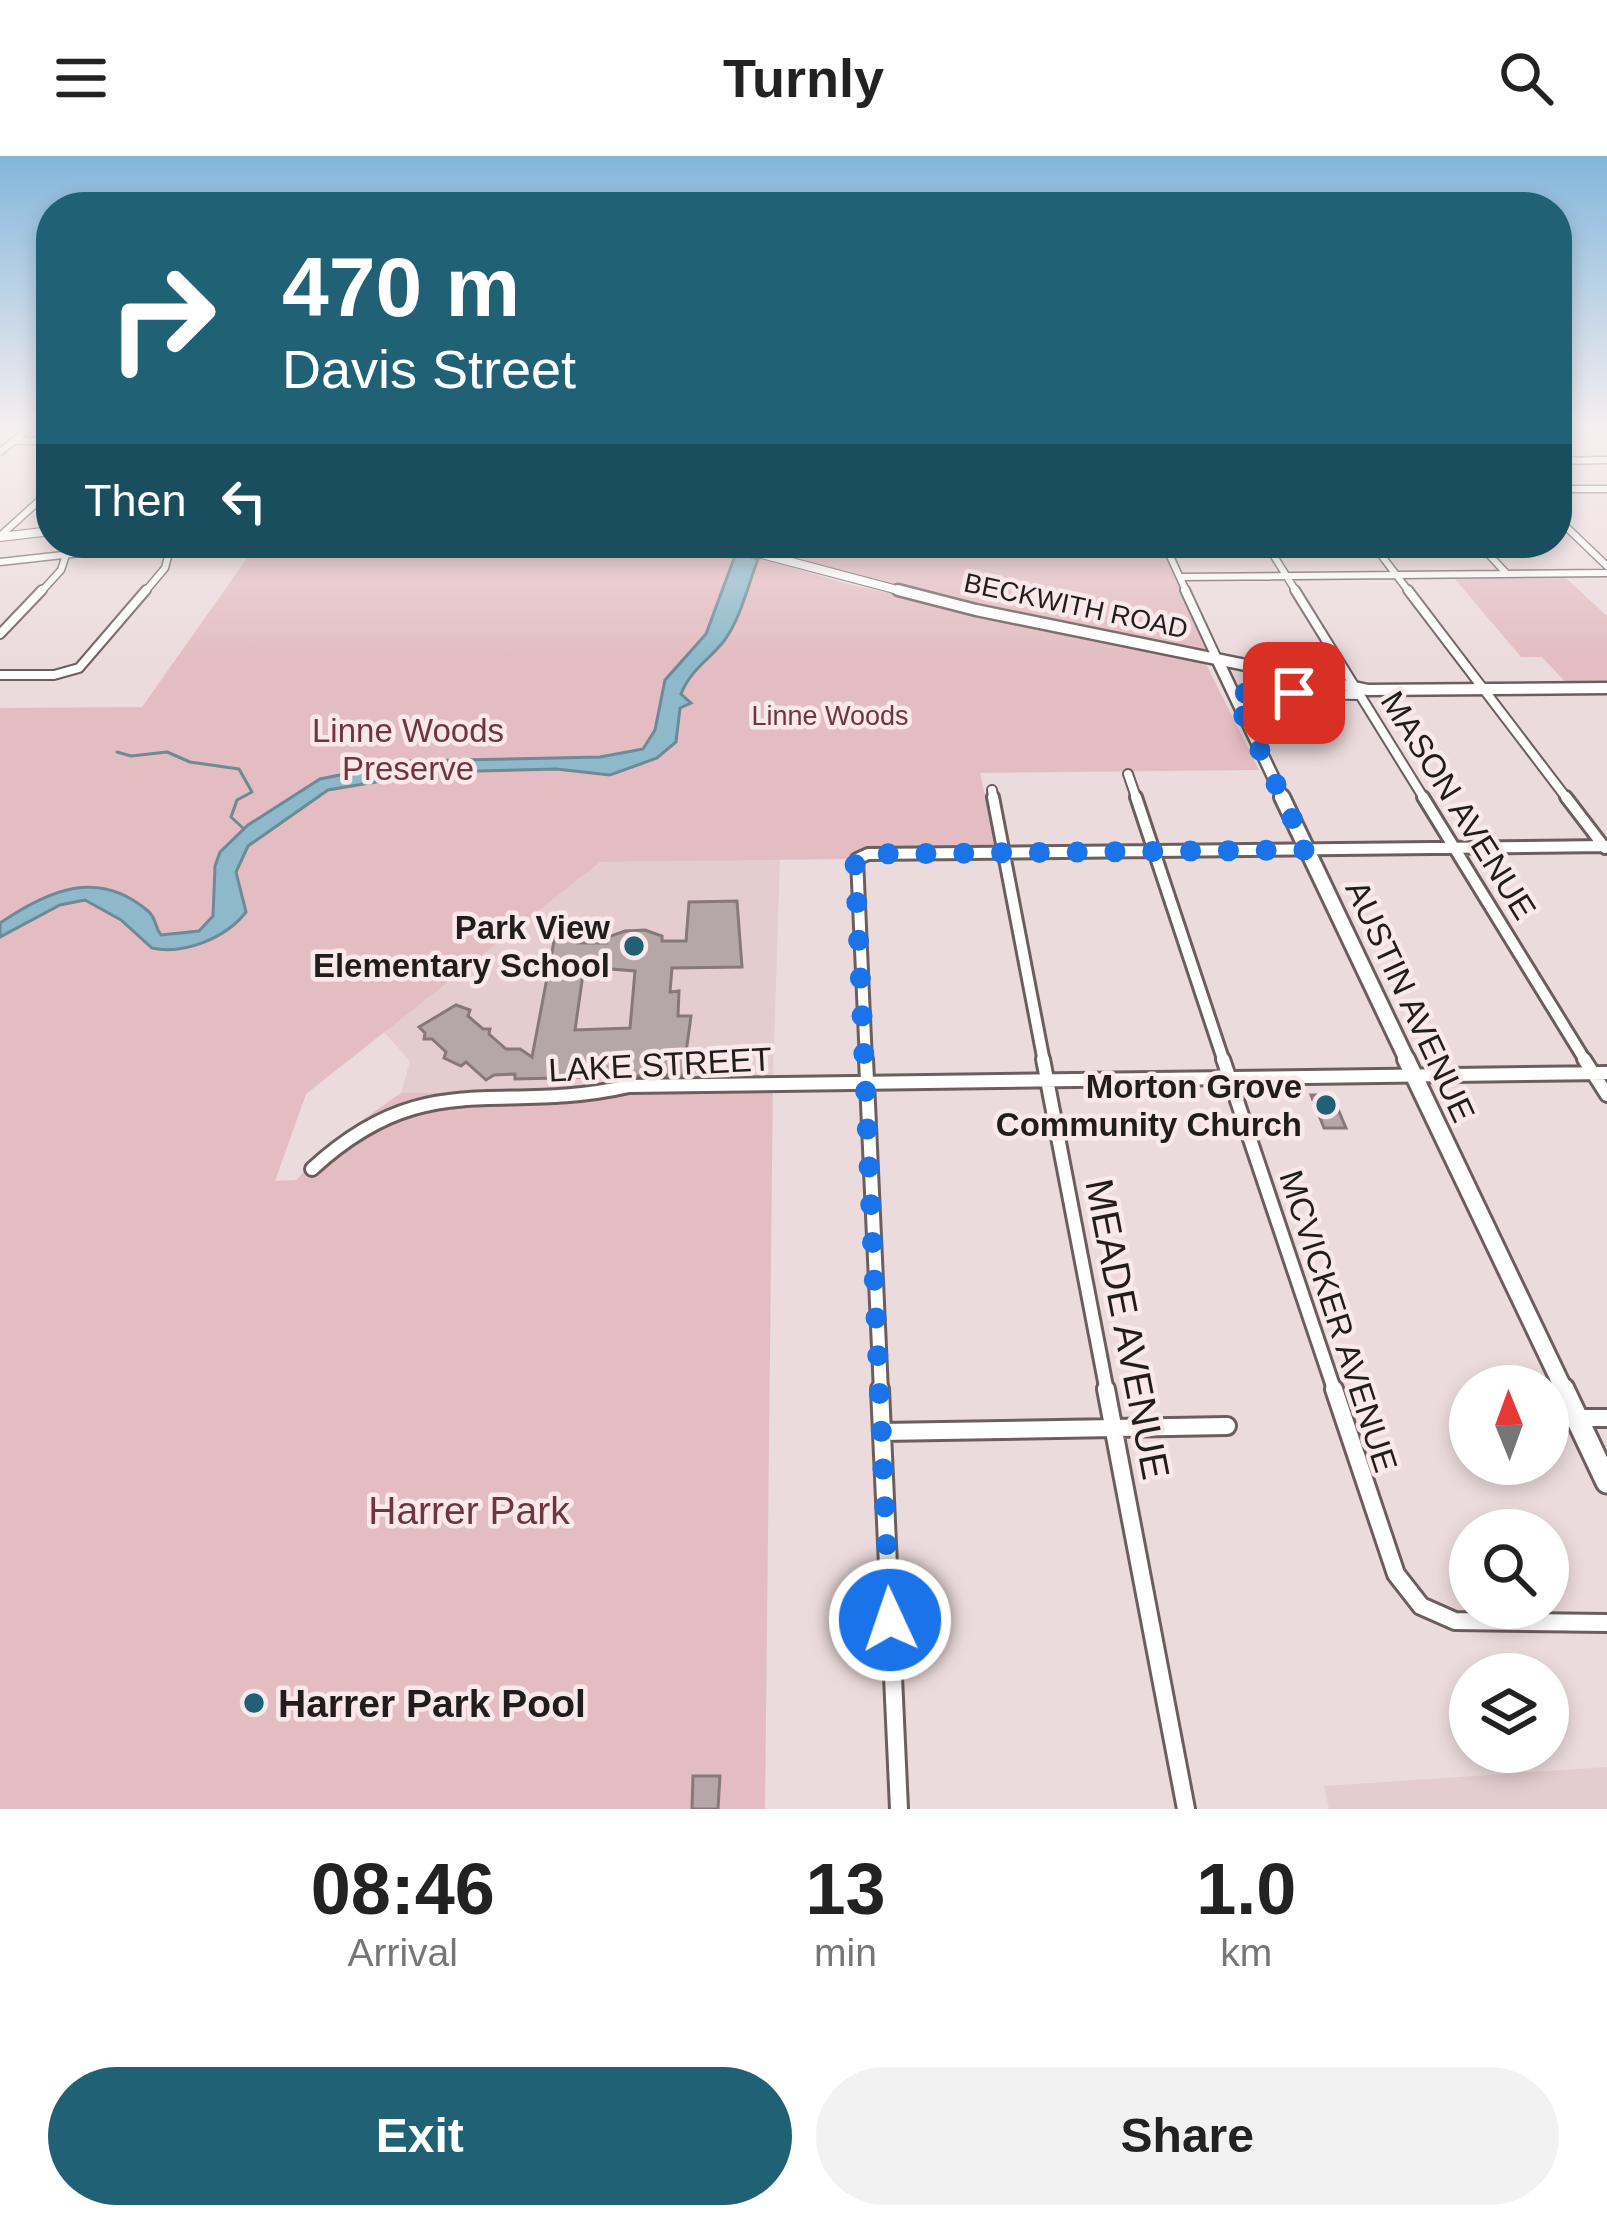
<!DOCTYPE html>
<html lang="en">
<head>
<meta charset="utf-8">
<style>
	:root { --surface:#fff; --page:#f2f2f2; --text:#222; --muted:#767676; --accent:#216176 }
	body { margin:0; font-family:Helvetica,sans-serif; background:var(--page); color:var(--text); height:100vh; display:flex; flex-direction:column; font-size:45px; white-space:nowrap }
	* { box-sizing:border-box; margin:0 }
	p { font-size:39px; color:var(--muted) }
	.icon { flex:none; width:66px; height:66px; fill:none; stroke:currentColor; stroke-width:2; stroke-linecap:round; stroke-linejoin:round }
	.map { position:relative; height:1653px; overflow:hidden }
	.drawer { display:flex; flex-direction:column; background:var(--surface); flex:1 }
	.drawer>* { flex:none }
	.guide { position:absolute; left:36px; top:36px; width:1536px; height:366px; border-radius:48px; box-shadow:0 6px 18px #0003; background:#216176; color:#fff; overflow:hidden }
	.needle { width:78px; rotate:359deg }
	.controls { position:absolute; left:1449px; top:1209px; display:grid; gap:24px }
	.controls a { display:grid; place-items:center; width:120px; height:120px; border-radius:50%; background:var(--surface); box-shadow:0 6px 18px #0003; font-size:60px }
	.pin { position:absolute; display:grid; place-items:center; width:102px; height:102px; color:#fff; margin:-51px; border-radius:24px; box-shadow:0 6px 18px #0006 }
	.me { position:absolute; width:132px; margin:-66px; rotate:357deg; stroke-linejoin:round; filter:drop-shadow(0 0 9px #0008) }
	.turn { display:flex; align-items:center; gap:42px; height:252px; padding:0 48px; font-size:54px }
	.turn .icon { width:156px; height:156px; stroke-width:2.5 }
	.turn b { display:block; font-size:84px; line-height:102px }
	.then { display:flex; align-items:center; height:114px; padding:0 48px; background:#0003; gap:24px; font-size:45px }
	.eta { display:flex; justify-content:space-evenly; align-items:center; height:204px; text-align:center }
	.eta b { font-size:72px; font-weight:700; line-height:84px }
	.button { display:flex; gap:24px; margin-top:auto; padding:24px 48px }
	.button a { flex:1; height:138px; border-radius:72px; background:var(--accent); color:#fff; font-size:48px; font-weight:700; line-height:138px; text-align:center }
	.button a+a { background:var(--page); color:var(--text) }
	header { display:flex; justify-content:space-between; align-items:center; height:156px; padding:0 48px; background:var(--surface); font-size:54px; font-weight:700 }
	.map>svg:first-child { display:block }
	.built { fill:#e5cccf }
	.green { fill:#e3bdc1 }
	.water { fill:#8db9ca; stroke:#6d8a96; stroke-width:3 }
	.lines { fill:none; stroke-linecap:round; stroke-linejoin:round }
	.stream { stroke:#6d8a96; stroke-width:3 }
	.river { fill:#8db9ca; fill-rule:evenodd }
	.building { fill:#b5a6a7; stroke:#87787a; stroke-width:3; fill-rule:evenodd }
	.street-far4-casing { stroke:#6c5e5f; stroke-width:9 }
	.street-far3-casing { stroke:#6c5e5f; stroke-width:12 }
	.street-far2-casing { stroke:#6c5e5f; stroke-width:16 }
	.street-far1-casing { stroke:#6c5e5f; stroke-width:18 }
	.street-casing { stroke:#6c5e5f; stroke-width:22 }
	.secondary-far4-casing { stroke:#6c5e5f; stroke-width:10 }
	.secondary-far3-casing { stroke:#6c5e5f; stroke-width:15 }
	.secondary-far2-casing { stroke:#6c5e5f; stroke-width:20 }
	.secondary-far1-casing { stroke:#6c5e5f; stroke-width:22 }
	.secondary-casing { stroke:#6c5e5f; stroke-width:27 }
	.street-far4 { stroke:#fff; stroke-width:6 }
	.street-far3 { stroke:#fff; stroke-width:8 }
	.street-far2 { stroke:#fff; stroke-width:10 }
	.street-far1 { stroke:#fff; stroke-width:12 }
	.street { stroke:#fff; stroke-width:16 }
	.secondary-far4 { stroke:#fff; stroke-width:8 }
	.secondary-far3 { stroke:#fff; stroke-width:10 }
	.secondary-far2 { stroke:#fff; stroke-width:14 }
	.secondary-far1 { stroke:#fff; stroke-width:16 }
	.secondary { stroke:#fff; stroke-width:21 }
	.route { stroke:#1a73e8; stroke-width:21; stroke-dasharray:0 37.8 }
	.poi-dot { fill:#216176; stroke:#f9e9ea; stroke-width:4.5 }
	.labels { text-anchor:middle; stroke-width:9; stroke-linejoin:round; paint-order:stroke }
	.far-street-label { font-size:27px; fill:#221d1d; stroke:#f9e9ea }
	.far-park-label { font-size:27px; fill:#70353f; stroke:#f9e9ea }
	.park-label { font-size:33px; fill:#70353f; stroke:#f9e9ea }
	.street-label { font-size:33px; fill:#221d1d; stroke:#f9e9ea }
	.poi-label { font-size:33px; font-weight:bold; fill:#221d1d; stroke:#f9e9ea; text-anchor:end }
	.near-street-label { font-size:39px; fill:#221d1d; stroke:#f9e9ea }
	.near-park-label { font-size:39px; fill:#70353f; stroke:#f9e9ea }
	.near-poi-label { font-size:39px; font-weight:bold; fill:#221d1d; stroke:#f9e9ea; text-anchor:start }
</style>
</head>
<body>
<header><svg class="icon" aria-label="menu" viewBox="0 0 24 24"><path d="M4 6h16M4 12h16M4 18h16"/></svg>Turnly<svg class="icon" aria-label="search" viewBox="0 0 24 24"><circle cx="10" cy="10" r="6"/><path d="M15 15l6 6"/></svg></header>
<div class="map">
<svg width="1607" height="1653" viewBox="0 0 1607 1653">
	<rect width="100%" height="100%" fill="#ecdbdd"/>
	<path class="built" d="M780,703l-7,217 -150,3 -56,13 -166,1 9,-32 -27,-30 216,-169z
		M1607,1611v42h-278l-5,-23z"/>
	<path class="green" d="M224,387h482l146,42 353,77 54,108 -279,3 16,73 -4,3 -131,2 -14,8 -247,3 -294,232 -31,87 21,-1 42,-43 63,-44 166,-1 56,-13 150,-3 -8,733h-765v-1101l142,-1 106,-150 -22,-1z
		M738,387h423l49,107 -4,3 -331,-70z
		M1566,422l41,38v70l-37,1 -28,-30h-21l-66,-78z"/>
	<path class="water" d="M736,397l22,6c-10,26 -17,59 -34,82 -16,20 -33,28 -43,53l10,9 -11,5 -4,34 -19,16 -47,17 -54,-6 -121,3 -107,18 -80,56 -12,26 10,40c-20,26 -62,43 -94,36l-31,-28 -36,-20 -25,5 -60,32v-14c49,-33 98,-55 148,-12 9,8 6,15 13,24l38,-4 14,-15 2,-50 5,-14 28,-27 72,-46 90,-18 190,-4 43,-8 12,-19 10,-50 41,-46z"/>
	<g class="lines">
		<path class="stream" d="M117,596l14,4 36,-4 23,10 49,7 13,23 -15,8 -6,17 13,12"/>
		<path class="river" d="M744,387h14l-9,7 -7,-4z"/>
	</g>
	<path class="building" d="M737,745l5,66 -70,1 -2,24 9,-1 -1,25h13l-8,59 -168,4v-5l-21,1 -8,5 -20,-18 -5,4 -17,-8 2,-6 -14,-13h-8l1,-6 -6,-6 37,-22 14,5 -2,6 15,13h7l-1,5 17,15h14l12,8 23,-121 24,-1 -1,8h29l1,-6 17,-6 20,-1 17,6v5h24l3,-39zM584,811l51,4 -5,57 -55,2z
		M1311,939h21l14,33h-22z
		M693,1620h27l-2,33h-26z"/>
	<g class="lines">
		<g class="street-far4-casing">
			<path id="street-far4" d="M13,285h38
				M0,296l31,-25
				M1557,305l50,-1
				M1557,333h50
				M1557,362l50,48
				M0,380l51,-46
				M1164,387l23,50
				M1266,387l31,50
				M1372,387l38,50
				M1478,387l29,31
				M0,406l162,-18 8,5 -5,19 -21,25
				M1181,421l426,-4
				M40,437l21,-23 5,-15"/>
		</g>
		<g class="street-far3-casing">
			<path id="street-far3" d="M1185,434l33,71
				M1295,434l130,210
				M1408,434l160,210
				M0,478l42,-44
				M0,519h54l25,-7 67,-78
				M1233,537l126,2
				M1128,618l9,26
				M992,634l2,10"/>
		</g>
		<g class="street-far2-casing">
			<path id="street-far2" d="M993,641l51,265
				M1136,641l88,265
				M1423,641l163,265
				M1566,641l39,51
				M866,906l-9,-203 11,-5 739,-8"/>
		</g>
		<g class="street-far1-casing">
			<path id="street-far1" d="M866,903l15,333
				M1043,903l64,333
				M1223,903l112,333
				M1584,903l23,36
				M312,1013c114,-105 185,-53 317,-83l978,-13"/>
		</g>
		<g class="street-casing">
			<path id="street" d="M880,1233l19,420
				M1106,1233l80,420
				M1334,1233l62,185 25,32 34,15 152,2
				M1577,1262h30
				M882,1276l345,-6"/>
		</g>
		<g class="secondary-far4-casing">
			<path id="secondary-far4" d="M0,381l51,-6
				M720,387l189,50"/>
		</g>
		<g class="secondary-far3-casing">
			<path id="secondary-far3" d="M898,434l78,20 392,80 239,-2
				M1218,505l66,139"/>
		</g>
		<g class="secondary-far2-casing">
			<path id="secondary-far2" d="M1282,641l126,265"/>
		</g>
		<g class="secondary-far1-casing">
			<path id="secondary-far1" d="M1406,903l159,333"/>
		</g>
		<g class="secondary-casing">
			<path id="secondary" d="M1563,1233l44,93"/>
		</g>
		<use href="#street-far4" class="street-far4"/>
		<use href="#street-far3" class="street-far3"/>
		<use href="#street-far2" class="street-far2"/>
		<use href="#street-far1" class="street-far1"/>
		<use href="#street" class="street"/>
		<use href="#secondary-far4" class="secondary-far4"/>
		<use href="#secondary-far3" class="secondary-far3"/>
		<use href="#secondary-far2" class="secondary-far2"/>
		<use href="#secondary-far1" class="secondary-far1"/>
		<use href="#secondary" class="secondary"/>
	</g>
	<linearGradient id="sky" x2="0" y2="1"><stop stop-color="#83b6dc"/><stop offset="0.54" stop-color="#f6eff0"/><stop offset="1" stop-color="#f6eff0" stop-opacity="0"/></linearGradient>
	<rect width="1607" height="503" fill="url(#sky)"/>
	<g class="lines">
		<path class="route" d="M890,1464l-35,-757 13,-9 439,-4 -74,-157h61"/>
	</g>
	<g class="poi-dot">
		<circle cx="634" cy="790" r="12"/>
		<circle cx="1326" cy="949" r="12"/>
		<circle cx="254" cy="1547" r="12"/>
	</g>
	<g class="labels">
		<g class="far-street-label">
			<text transform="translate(1076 450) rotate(12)" y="9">BECKWITH ROAD</text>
		</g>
		<g class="far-park-label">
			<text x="830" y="569">Linne Woods</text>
		</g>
		<g class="park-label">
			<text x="408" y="586">Linne Woods<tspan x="408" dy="38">Preserve</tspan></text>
		</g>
		<g class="street-label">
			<text transform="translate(1459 649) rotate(58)" y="12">MASON AVENUE</text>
			<text transform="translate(1411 845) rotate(65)" y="12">AUSTIN AVENUE</text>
			<text transform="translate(660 908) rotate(-3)" y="12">LAKE STREET</text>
			<text transform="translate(1339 1165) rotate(72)" y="12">MCVICKER AVENUE</text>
		</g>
		<g class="poi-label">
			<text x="610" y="783">Park View<tspan x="610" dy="38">Elementary School</tspan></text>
			<text x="1302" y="942">Morton Grove<tspan x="1302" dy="38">Community Church</tspan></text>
		</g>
		<g class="near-street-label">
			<text transform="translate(1128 1173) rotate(79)" y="14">MEADE AVENUE</text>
		</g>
		<g class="near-park-label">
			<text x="469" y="1368">Harrer Park</text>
		</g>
		<g class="near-poi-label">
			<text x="278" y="1561">Harrer Park Pool</text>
		</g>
	</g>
</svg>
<div class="controls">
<a><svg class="needle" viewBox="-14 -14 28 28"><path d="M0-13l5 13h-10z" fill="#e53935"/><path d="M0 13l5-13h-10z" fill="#767676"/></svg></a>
<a><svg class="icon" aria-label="search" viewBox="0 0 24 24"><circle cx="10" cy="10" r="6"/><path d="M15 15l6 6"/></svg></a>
<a><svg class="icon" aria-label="layers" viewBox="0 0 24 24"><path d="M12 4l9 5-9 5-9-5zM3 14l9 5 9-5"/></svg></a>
</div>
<div class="pin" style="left:1294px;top:537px;background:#d93025"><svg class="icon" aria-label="arrive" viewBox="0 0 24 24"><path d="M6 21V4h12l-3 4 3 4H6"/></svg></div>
<svg class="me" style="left:890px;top:1464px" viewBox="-20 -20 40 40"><circle r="17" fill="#1a73e8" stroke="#fff" stroke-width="3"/><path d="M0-11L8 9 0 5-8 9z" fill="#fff"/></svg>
<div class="guide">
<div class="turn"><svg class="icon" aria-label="right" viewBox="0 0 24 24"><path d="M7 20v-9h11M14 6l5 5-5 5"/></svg><div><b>470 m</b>Davis Street</div></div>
<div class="then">Then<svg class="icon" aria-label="left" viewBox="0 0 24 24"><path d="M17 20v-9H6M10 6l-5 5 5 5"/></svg></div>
</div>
</div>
<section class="drawer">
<div class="eta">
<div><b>08:46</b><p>Arrival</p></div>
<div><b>13</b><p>min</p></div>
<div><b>1.0</b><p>km</p></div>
</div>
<div class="button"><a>Exit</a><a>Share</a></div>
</section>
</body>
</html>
